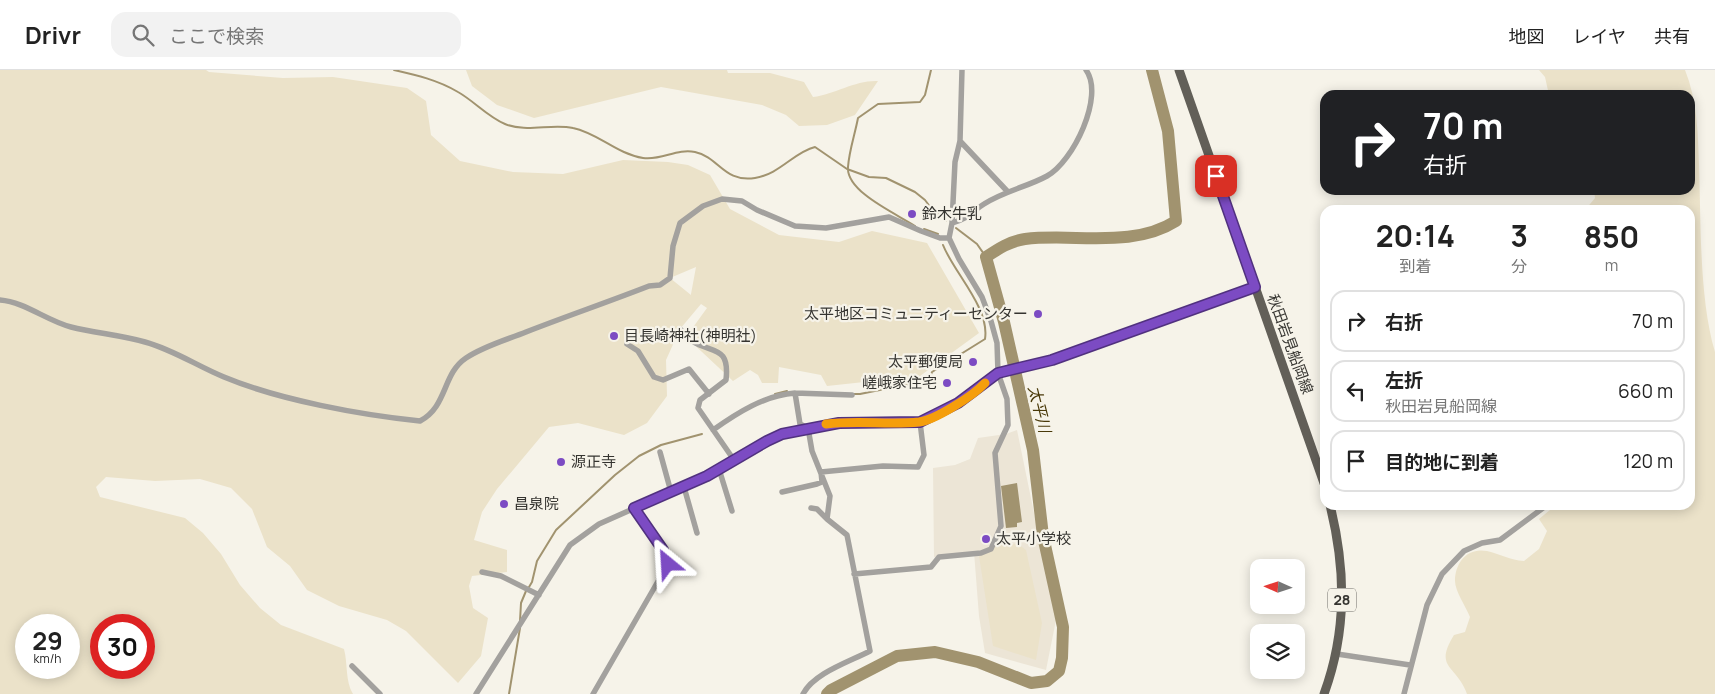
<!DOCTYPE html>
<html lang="ja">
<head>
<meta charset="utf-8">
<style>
	:root { --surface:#fff; --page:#f2f2f2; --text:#222; --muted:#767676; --line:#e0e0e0 }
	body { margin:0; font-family:Manrope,"Noto Sans JP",sans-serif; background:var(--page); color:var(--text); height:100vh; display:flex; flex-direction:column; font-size:19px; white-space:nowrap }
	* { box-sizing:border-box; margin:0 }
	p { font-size:16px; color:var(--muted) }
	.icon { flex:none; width:28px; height:28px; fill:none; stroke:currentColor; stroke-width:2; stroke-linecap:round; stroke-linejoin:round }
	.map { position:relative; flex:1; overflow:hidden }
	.panel { position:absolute; left:1320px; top:135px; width:375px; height:305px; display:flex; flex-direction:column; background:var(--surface); border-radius:15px; box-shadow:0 2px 12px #0003 }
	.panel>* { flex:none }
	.hud { position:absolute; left:1320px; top:20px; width:375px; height:105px; border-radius:15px; box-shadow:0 2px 12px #0003; background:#202124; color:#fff; overflow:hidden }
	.needle { width:32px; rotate:273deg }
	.controls { position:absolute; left:1250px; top:489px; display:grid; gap:10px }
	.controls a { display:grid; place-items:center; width:55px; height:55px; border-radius:10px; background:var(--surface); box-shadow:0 2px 12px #0003; font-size:25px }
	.speed { position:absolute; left:15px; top:544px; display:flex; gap:10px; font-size:25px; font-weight:700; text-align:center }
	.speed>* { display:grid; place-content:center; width:65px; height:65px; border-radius:50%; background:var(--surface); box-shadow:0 2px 12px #0003; line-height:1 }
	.speed small { font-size:12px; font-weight:400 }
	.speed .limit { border:8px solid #d22; background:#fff; color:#111 }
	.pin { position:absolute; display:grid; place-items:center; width:42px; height:42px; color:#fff; margin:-21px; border-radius:10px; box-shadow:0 2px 8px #0006 }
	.me { position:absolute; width:55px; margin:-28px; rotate:333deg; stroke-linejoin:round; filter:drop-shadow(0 0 4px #0008) }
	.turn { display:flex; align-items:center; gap:18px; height:105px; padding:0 20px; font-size:22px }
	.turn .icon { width:65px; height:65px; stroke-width:2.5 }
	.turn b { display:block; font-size:35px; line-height:42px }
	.eta { display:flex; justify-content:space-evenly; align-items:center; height:85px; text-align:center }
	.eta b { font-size:30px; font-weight:700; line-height:35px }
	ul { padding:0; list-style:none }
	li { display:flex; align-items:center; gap:15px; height:62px; margin:0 10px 8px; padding:0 10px; border:2px solid var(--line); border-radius:15px }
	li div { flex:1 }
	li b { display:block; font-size:19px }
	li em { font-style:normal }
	header { display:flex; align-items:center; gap:30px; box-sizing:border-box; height:70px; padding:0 25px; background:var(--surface); border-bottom:1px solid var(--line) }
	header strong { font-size:24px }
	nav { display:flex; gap:28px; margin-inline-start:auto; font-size:18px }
	.search { width:350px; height:45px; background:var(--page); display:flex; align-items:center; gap:12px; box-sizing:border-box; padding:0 18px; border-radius:15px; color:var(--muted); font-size:19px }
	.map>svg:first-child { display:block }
	.built { fill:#ece5d6 }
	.green { fill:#ebe2c9; fill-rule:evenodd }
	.water { fill:#a1936f }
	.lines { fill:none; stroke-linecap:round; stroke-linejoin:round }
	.stream { stroke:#a1936f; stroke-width:2 }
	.river { stroke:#a1936f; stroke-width:12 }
	.minor { stroke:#a3a19e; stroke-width:5.5 }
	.primary { stroke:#625f58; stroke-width:9 }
	.route-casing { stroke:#51317f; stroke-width:12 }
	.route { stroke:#7c4bc3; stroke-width:9 }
	.slow { stroke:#f59e0b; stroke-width:9 }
	.poi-dot { fill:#7c4bc3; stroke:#f6f3e9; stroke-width:2 }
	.labels { text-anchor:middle; stroke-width:4.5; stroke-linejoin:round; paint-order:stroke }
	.shield { fill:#f6f3e9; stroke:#6f6d68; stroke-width:1 }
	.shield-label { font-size:14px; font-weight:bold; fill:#353430 }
	.poi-label { font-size:15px; fill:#353430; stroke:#f6f3e9; text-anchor:start }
	.street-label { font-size:15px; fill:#353430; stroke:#f6f3e9 }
	.water-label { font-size:16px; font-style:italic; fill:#493909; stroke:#f6f3e9 }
</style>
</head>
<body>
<header>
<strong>Drivr</strong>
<div class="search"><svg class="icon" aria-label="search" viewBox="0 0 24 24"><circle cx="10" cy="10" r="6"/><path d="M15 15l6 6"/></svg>ここで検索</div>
<nav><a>地図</a><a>レイヤ</a><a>共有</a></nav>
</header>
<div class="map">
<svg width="1715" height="624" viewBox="0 0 1715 624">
	<rect width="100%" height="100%" fill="#f6f3e9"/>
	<path class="built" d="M1017,360l39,190 -10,50 -61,-17 -6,-37 -5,-64 -40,5 -1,-89 22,-3 15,-6 8,-21 28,-4z"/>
	<path class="green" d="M0,0h206l3,2 74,6 50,-1 74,11 19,13 5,34 29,26 53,11 50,2 60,-14 45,2 20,3 22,10 20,34 49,26 60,7 33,-11 55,12 52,90 -59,43 -93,10 -6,-11 -42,-8 -1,16h-16l-4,-8 -8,-5 -17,11 -47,-44 21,-29 -6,-4 -21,25 -14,31 1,36 -20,27 -23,12 -46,-12 -29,4 -52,62 -15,23 -8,28 33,10v22l-35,4 -3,10 4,22 15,10 -7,38 -23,27 -52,-52 -19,-11 -48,-14 -32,-16 -17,-24 -23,-19 -15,-38 -21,-21 -31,-9 -45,2 -49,-4 -10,10 4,10 85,21 18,15 18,21 19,31 20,23 21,17 63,24c4,15 1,32 9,45h-353zM696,197l-5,27v1l-21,-17zM26,555h43v43h-43zM101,555h43v43h-43z
		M466,0h261l1,3h42l34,9 9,15c23,-3 42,-17 65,-16l-23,34 -28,10 -28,1 -13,-11 -24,-10 -101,-18 -127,31 -37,-13 -25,-19z
		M1539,0h146c12,30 13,62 14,94 2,56 0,135 16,188v342h-248c-10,-29 -34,-25 -13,-59l11,-3 5,-15c-4,-10 -15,-26 -15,-36 0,-18 12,-34 32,-30 13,3 23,9 37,10l15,-12 8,-18 -8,-12 17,-14h134v-295h-105l10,-12 -1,-8h96v-95h-141l-4,-18z
		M1018,474l8,6 16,73 -6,37 -43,-14 -14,-90 18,-11z"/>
	<path class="water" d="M1017,413l5,39 -5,1v4l-11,1 -5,-42z"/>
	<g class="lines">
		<path class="stream" d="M394,0c22,5 44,10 64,22 16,9 30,25 47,32 21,9 47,-1 68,4 25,5 44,26 70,30 18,3 34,-10 52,-6 24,5 29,31 60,26 25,-4 39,-26 60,-31l32,22 22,8 17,1 29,14 10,8 9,12 8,4 4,5
			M915,156c-18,-12 -69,-34 -67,-59 1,-16 7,-33 10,-49l20,-14 42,-2 5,-7 6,-25
			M956,158l21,16 9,13
			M924,159l14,5
			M775,324l12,-3
			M852,324h8l69,-14 3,-8 53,-33c5,-31 -31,-66 -42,-94
			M529,517l3,-5 5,-21 19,-31 59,-55 24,-19 22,-11 41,-11
			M520,551l1,-18 5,-12
			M509,624l11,-66"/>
		<path class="river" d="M827,624l4,-4 66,-34 38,-4 43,10 53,21 16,-2 12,-10 3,-13 1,-31 -20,-91 -10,-86 -29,-128 -18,-65c12,-8 24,-16 39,-18 49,-6 107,10 151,-18l-8,-90 -16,-61"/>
		<path class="minor" d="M960,71l48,51
			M952,153c16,-4 19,-11 32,-19 20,-13 43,-17 63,-28 26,-14 58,-80 39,-106
			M0,230c25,2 47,21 71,27 24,6 49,8 74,15 29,8 52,24 79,35 55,23 137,38 196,44 28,-15 22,-47 46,-63 18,-12 40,-18 60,-26 41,-16 82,-30 123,-46l11,-1 10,-7 3,-32 7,-23 23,-17 19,-7 20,2 15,9 38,16 31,2 63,-11 32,14 19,7h9
			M680,259c4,4 7,9 12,12 20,13 38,4 34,39l-26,20 -2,8 36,52
			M627,274l11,7 16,26 9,3 26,-11 20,25
			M795,323l57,2
			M713,360c24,-17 52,-35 82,-37l5,31 8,4 4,23 18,45 -3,23 20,16 23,116c-21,11 -56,22 -67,43
			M660,382l11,40
			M719,399l13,42
			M684,417l13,46
			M782,422l35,-8 5,-2 -1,-10 62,-6 35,1 6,-12 -4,-33
			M811,438l6,1 10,10
			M482,502l19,4 38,19
			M854,504l77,-7 8,-10 42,-4 10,-4 10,-23 -6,-73 13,-28 -1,-26 -9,-26 -1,-30 -6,-22 -9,-24 -23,-38 -10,-21 3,-15 3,-61 5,-21 2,-71
			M1337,584l73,11
			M352,596l28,28
			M476,624l94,-149 29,-21 108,-48 60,-35 15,-7 45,-10 93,-2 38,-19 40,-30 54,-13 203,-73
			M593,624l75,-130 -5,-14 -30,-42
			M1404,624l23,-89 15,-31 22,-23 18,-8 18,-3 47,-35"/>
		<path class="primary" d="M1179,0l146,416
			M1324,624c23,-63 22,-124 6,-189"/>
	</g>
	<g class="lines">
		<g class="route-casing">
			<path id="route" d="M668,494l-5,-14 -29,-42 73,-32 60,-35 15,-7 57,-11 81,-1 38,-19 40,-30 54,-13 203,-73 -39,-111"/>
		</g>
		<use href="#route" class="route"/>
		<path class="slow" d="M826,354c31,-4 62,1 93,-2 16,-2 54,-26 66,-39"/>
	</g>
	<g class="poi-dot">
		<circle cx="912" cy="144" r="5"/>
		<circle cx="1038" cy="244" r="5"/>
		<circle cx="614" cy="266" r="5"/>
		<circle cx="973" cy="292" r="5"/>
		<circle cx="947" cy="313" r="5"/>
		<circle cx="561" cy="392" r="5"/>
		<circle cx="504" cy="434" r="5"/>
		<circle cx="986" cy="469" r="5"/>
	</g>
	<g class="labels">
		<rect class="shield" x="1328" y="518.5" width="28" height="23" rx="4"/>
		<g class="shield-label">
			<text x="1342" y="535">28</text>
		</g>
		<g class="poi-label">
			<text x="922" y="149">鈴木牛乳</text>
			<text x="1028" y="249" text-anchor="end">太平地区コミュニティーセンター</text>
			<text x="624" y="271">目長崎神社(神明社)</text>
			<text x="963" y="297" text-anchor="end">太平郵便局</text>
			<text x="937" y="318" text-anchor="end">嵯峨家住宅</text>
			<text x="571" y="397">源正寺</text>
			<text x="514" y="439">昌泉院</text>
			<text x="996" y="474">太平小学校</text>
		</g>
		<g class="street-label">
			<text transform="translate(1290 274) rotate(70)" y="5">秋田岩見船岡線</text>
		</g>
		<g class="water-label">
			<text transform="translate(1040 339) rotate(76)" y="6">太平川</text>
		</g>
	</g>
</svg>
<div class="controls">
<a><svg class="needle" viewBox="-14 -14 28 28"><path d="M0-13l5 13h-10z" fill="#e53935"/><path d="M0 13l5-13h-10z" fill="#767676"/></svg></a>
<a><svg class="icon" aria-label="layers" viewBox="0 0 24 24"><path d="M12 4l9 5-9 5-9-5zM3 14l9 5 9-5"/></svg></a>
</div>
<div class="speed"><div>29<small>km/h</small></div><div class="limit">30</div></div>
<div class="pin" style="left:1216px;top:106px;background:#d93025"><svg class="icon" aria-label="arrive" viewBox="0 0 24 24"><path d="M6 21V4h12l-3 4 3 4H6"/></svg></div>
<svg class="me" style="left:668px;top:494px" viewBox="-20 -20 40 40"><path d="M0-17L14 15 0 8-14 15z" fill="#7c4bc3" stroke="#fff" stroke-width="4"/></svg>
<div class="hud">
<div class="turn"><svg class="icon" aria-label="right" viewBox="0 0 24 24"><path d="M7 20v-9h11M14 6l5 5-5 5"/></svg><div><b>70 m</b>右折</div></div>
</div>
<section class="panel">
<div class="eta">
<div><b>20:14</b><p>到着</p></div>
<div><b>3</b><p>分</p></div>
<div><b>850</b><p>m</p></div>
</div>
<ul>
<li><svg class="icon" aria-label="right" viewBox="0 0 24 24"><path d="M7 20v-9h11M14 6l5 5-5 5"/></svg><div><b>右折</b></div><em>70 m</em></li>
<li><svg class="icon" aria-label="left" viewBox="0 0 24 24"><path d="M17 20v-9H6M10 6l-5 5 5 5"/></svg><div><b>左折</b><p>秋田岩見船岡線</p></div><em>660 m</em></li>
<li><svg class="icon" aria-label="arrive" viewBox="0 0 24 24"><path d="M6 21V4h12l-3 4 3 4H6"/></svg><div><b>目的地に到着</b></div><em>120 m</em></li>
</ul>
</section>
</div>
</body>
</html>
